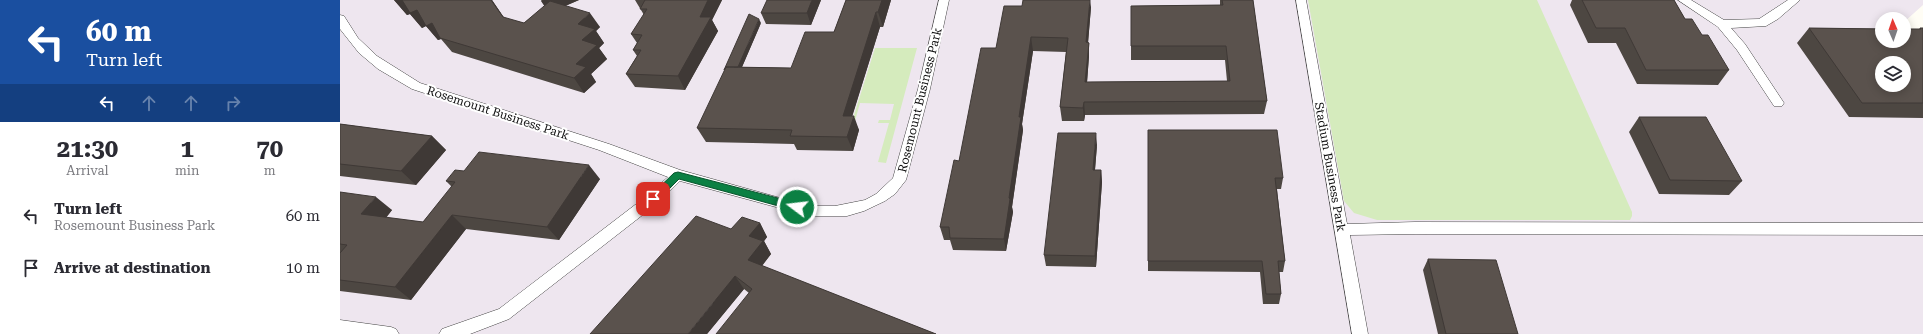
<!DOCTYPE html>
<html lang="en">
<head>
<meta charset="utf-8">
<style>
	:root { --surface:#fff; --page:#f2f2f3; --text:#2b2b33; --muted:#7c7c81 }
	body { margin:0; font-family:"Roboto Serif",serif; background:var(--page); color:var(--text); height:100vh; display:flex; flex-direction:column; font-size:15px; white-space:nowrap }
	* { box-sizing:border-box; margin:0 }
	p { font-size:13px; color:var(--muted) }
	.icon { flex:none; width:22px; height:22px; fill:none; stroke:currentColor; stroke-width:2; stroke-linecap:round; stroke-linejoin:round }
	.map { position:relative; flex:1; overflow:hidden }
	.side { display:flex; flex-direction:column; background:var(--surface); width:340px }
	.side>* { flex:none }
	.banner { background:#1a4fa0; color:#fff; overflow:hidden }
	.needle { width:26px; rotate:358deg }
	.controls { position:absolute; left:1535px; top:12px; display:grid; gap:8px }
	.controls a { display:grid; place-items:center; width:36px; height:36px; border-radius:50%; background:var(--surface); box-shadow:0 2px 10px #0003; font-size:20px }
	.pin { position:absolute; display:grid; place-items:center; width:34px; height:34px; color:#fff; margin:-17px; border-radius:8px; box-shadow:0 2px 6px #0006 }
	.me { position:absolute; width:44px; margin:-22px; rotate:285deg; stroke-linejoin:round; filter:drop-shadow(0 0 3px #0008) }
	.turn { display:flex; align-items:center; gap:14px; height:84px; padding:0 20px; font-size:18px }
	.turn .icon { width:52px; height:52px; stroke-width:2.5 }
	.turn b { display:block; font-size:28px; line-height:34px }
	.lanes { display:flex; align-items:center; height:38px; padding:0 20px; background:#0003; justify-content:center; gap:20px; direction:ltr }
	.lanes .off { opacity:.35 }
	.eta { display:flex; justify-content:space-evenly; align-items:center; height:68px; text-align:center }
	.eta b { font-size:24px; font-weight:700; line-height:28px }
	ul { padding:0; list-style:none }
	li { display:flex; align-items:center; gap:12px; height:52px; padding:0 20px }
	li div { flex:1 }
	li b { display:block; font-size:15px }
	li em { font-style:normal }
	main { display:flex; flex:1; min-height:0 }
	.map>svg:first-child { display:block }
	.industrial { fill:#eee6ef; fill-rule:evenodd }
	.green { fill:#d5ebbd }
	.lines { fill:none; stroke-linecap:round; stroke-linejoin:round }
	.street-casing { stroke:#444; stroke-width:1 }
	.street { fill:#fff; fill-rule:evenodd }
	.wall { fill:#4d4742 }
	.shaded-wall { fill:#3f3936 }
	.building { fill:#5a524d; stroke:#3f3936; fill-rule:evenodd }
	.route { fill:#0b8043; stroke:#07532c }
	.labels { text-anchor:middle; stroke-width:4; stroke-linejoin:round; paint-order:stroke }
	.street-label { font-size:12px; fill:#111; stroke:#fff }
</style>
</head>
<body>
<main>
<section class="side">
<div class="banner">
<div class="turn"><svg class="icon" aria-label="left" viewBox="0 0 24 24"><path d="M17 20v-9H6M10 6l-5 5 5 5"/></svg><div><b>60 m</b>Turn left</div></div>
<div class="lanes"><svg class="icon" aria-label="left" viewBox="0 0 24 24"><path d="M17 20v-9H6M10 6l-5 5 5 5"/></svg><svg class="icon off" aria-label="ahead" viewBox="0 0 24 24"><path d="M12 20V5M6 11l6-6 6 6"/></svg><svg class="icon off" aria-label="ahead" viewBox="0 0 24 24"><path d="M12 20V5M6 11l6-6 6 6"/></svg><svg class="icon off" aria-label="right" viewBox="0 0 24 24"><path d="M7 20v-9h11M14 6l5 5-5 5"/></svg></div>
</div>
<div class="eta">
<div><b>21:30</b><p>Arrival</p></div>
<div><b>1</b><p>min</p></div>
<div><b>70</b><p>m</p></div>
</div>
<ul>
<li><svg class="icon" aria-label="left" viewBox="0 0 24 24"><path d="M17 20v-9H6M10 6l-5 5 5 5"/></svg><div><b>Turn left</b><p>Rosemount Business Park</p></div><em>60 m</em></li>
<li><svg class="icon" aria-label="arrive" viewBox="0 0 24 24"><path d="M6 21V4h12l-3 4 3 4H6"/></svg><div><b>Arrive at destination</b></div><em>10 m</em></li>
</ul>
</section>
<div class="map">
<svg width="1583" height="334" viewBox="0 0 1583 334">
	<rect width="100%" height="100%" fill="#fffdf5"/>
	<path class="industrial" d="M0,0h1583v5l-19,17v-3h-22v22l41,1v292h-1583zM1542,63h22v22h-22z"/>
	<path class="green" d="M968,0h229l95,212v4l-2,4h-253l-23,-7 -10,-12z
		M535,48h42l-31,115 -8,-1 11,-39h-11l1,-3h11l4,-16 -34,-1 -7,25h-3z"/>
	<g class="lines">
		<g class="street-casing">
			<path id="street" d="M599,0h10l-19,89 -24,91 -11,14 -10,7 -21,10 -17,5h-38l-129,-35 -22,22 -149,116 -39,15h-31l3,-5 57,-20 149,-114 20,-18 -69,-27 -187,-61 -34,-20 -19,-16 -19,-24v-14l4,1 14,22 19,18 43,27 189,61 71,26 129,36h26l30,-6 11,-6 17,-16 25,-89z
				M956,0h10l41,224 68,-2 508,1v12l-508,-1 -65,1 18,99h-16z
				M1338,0h13l33,20 35,-1 29,-19h12l-22,19 -12,7 -35,2 14,16 37,56 2,3 -2,3h-8l-37,-56 -19,-23z
				M0,320l51,7 5,2 3,5h-59z"/>
		</g>
		<use href="#street" class="street"/>
	</g>
	<path class="wall" d="M54,0h98l12,18 20,5 21,-17 -4,-6h38l-14,6 35,21 -4,4 8,12 -5,5 8,11 -16,15 5,8 -12,11 -132,-41 -11,-13 -3,1 -12,-14 -4,2 -12,-14 -3,1z
		M295,0h87l-10,20 6,11 -33,59 -50,-3 -9,-13 11,-18 -4,-6 4,-7 -6,-9 13,-19z
		M481,0l-10,25 -45,-1 -5,-11z
		M506,0h45l-8,27h-3l-28,89 7,14 -6,21 -56,-1 -3,-6 -88,-2 -9,-14 64,-105 -19,44 49,1 43,-36z
		M880,0h33l14,101 -3,13 -179,1 -1,6h-22l-2,-14 6,-55 -33,-1 -11,73 1,6 -11,77 1,5 -7,39 -53,-1 -3,-10h-6l-4,-13 19,-66 37,-113 26,-42 69,1 -3,35 1,1v13l-2,26 140,-1 -2,-21h-94v-54l89,-1z
		M1232,0h102l11,19 17,16 27,35 -11,15 -81,-1 -21,-41h-28l-18,-38z
		M1469,28l110,1 1,-1h3v90l-74,-1 -52,-74z
		M1299,117l103,64 -13,14 -70,-1 -30,-62z
		M0,124l92,12 14,14 -30,35 -76,-9z
		M808,130l135,48 -2,11h-4l8,72 -2,11h-4l2,22 -2,10h-16l-3,-32 -112,-1z
		M757,145l-2,25h6l1,12 -6,85 -50,-1 -2,-11z
		M124,171l136,8 -41,61 -93,-11 -55,71 -71,-9v-99l52,18 -6,8 37,4 29,-35 -6,-6z
		M420,223l7,14 -3,4 7,13 -9,12 174,68 -187,-41 -5,-4 -37,45 24,-105z
		M1088,259l90,75h-80l-15,-64z"/>
	<path class="shaded-wall" d="M54,0h9l14,10 15,13 9,16 -3,1 -12,-14 -4,2 -12,-14 -3,1z
		M151,0h1l22,32 -11,-15z
		M203,0h36l-30,13 -8,-12z
		M368,0h14l-10,20 6,11 -33,59 -7,-14 22,-59z
		M472,0h9l-10,25 -4,-12z
		M542,0h9l-8,27 -5,-15z
		M750,0l1,7 -4,49 -1,-14z
		M536,12l4,15 -32,103 -5,-14z
		M250,13l10,14 -4,4 8,12 -5,5 8,11 -16,15 5,8 -12,11 -10,-15 2,-14 6,-24 -4,-16z
		M419,19l2,4 -22,51 -2,-4z
		M691,37l2,14 -11,73 1,6 -11,77 1,5 -7,39 -2,-12 5,-41 10,-81z
		M749,43v13l-3,40 -1,-14z
		M744,102l1,13 -1,6 -1,-13z
		M514,116l5,14 -6,21 -6,-14z
		M756,133l1,12 -3,36 -1,-11z
		M92,136l14,14 -30,35 -15,-14z
		M249,165l11,14 -41,61 -12,-13z
		M761,170l1,12 -6,85 -1,-11z
		M36,197l16,13 -15,18 -16,-14z
		M112,215l14,14 -55,71 -16,-13z
		M420,223l7,14 -3,4 7,13 -15,19 -8,-13 1,-24z
		M395,276l9,13 -37,45h-19z"/>
	<path class="building" d="M62,0h89l12,17 21,6 26,-22 40,12 -12,11 17,5 -13,11 15,5 -21,19 10,3 -12,11 -134,-40 -8,-15 -6,3 -9,-16 -7,3z
		M305,0h63l-8,17h11l-33,59 -52,-2 15,-24h-8l9,-15 -11,-1 16,-25h-7z
		M427,0h45l-5,13h-46z
		M506,0h36l-4,12h-2l-33,104h11l-7,21 -57,-1 2,-6 -95,-2 29,-61 65,1 14,-36h29z
		M683,0h67l-4,42 3,1 -4,39 145,-1 -4,-35h-95v-40l92,-1 -1,-5h31l14,101 -183,1 -1,6 -23,-1 8,-69 -37,-1 -12,80h2l-12,81 1,1 -6,40 -54,-1 -1,-11h-9l14,-67 5,1 22,-113h15l8,-42h18z
		M1242,0h92l11,19h7l10,16h6l21,35h-83l-21,-42h-29z
		M409,14l10,5 -21,48h-12l-2,3z
		M1469,28l73,1v12h22v-12h17l-1,-1h3v75h-61zM1542,63h22v22h-22z
		M1299,117h67l36,64 -72,-1z
		M0,124l92,12 -31,35 -61,-7z
		M808,130h129l6,48h-8l10,83h-7l3,33h-15l-4,-33h-114z
		M718,133h38l-3,37h8l-6,86 -51,-1z
		M139,152l110,13 -42,62 -95,-12 -57,72 -55,-7v-27l7,-8 -7,-1v-52l36,5 -15,17 62,8 32,-40 -9,-1 9,-11 9,1z
		M356,216l35,13 11,-12 18,6 -11,13 14,5 -15,19 188,74h-220l36,-45 -17,-13 -47,58h-98z
		M1088,259l68,1 22,74h-72z"/>
	<path class="route" d="M338,172l119,31 4,4 -4,4 -118,-32 -23,23h-7l-1,-3 1,-2 25,-24z"/>
	<g class="labels">
		<g class="street-label">
			<text transform="translate(580 100) rotate(-76)" y="4">Rosemount Business Park</text>
			<text transform="translate(158 113) rotate(18)" y="4">Rosemount Business Park</text>
			<text transform="translate(990 167) rotate(80)" y="4">Stadium Business Park</text>
		</g>
	</g>
</svg>
<div class="controls">
<a><svg class="needle" viewBox="-14 -14 28 28"><path d="M0-13l5 13h-10z" fill="#e53935"/><path d="M0 13l5-13h-10z" fill="#7c7c81"/></svg></a>
<a><svg class="icon" aria-label="layers" viewBox="0 0 24 24"><path d="M12 4l9 5-9 5-9-5zM3 14l9 5 9-5"/></svg></a>
</div>
<div class="pin" style="left:313px;top:199px;background:#d93025"><svg class="icon" aria-label="arrive" viewBox="0 0 24 24"><path d="M6 21V4h12l-3 4 3 4H6"/></svg></div>
<svg class="me" style="left:457px;top:207px" viewBox="-20 -20 40 40"><circle r="17" fill="#0b8043" stroke="#fff" stroke-width="3"/><path d="M0-11L8 9 0 5-8 9z" fill="#fff"/></svg>
</div>
</main>
</body>
</html>
